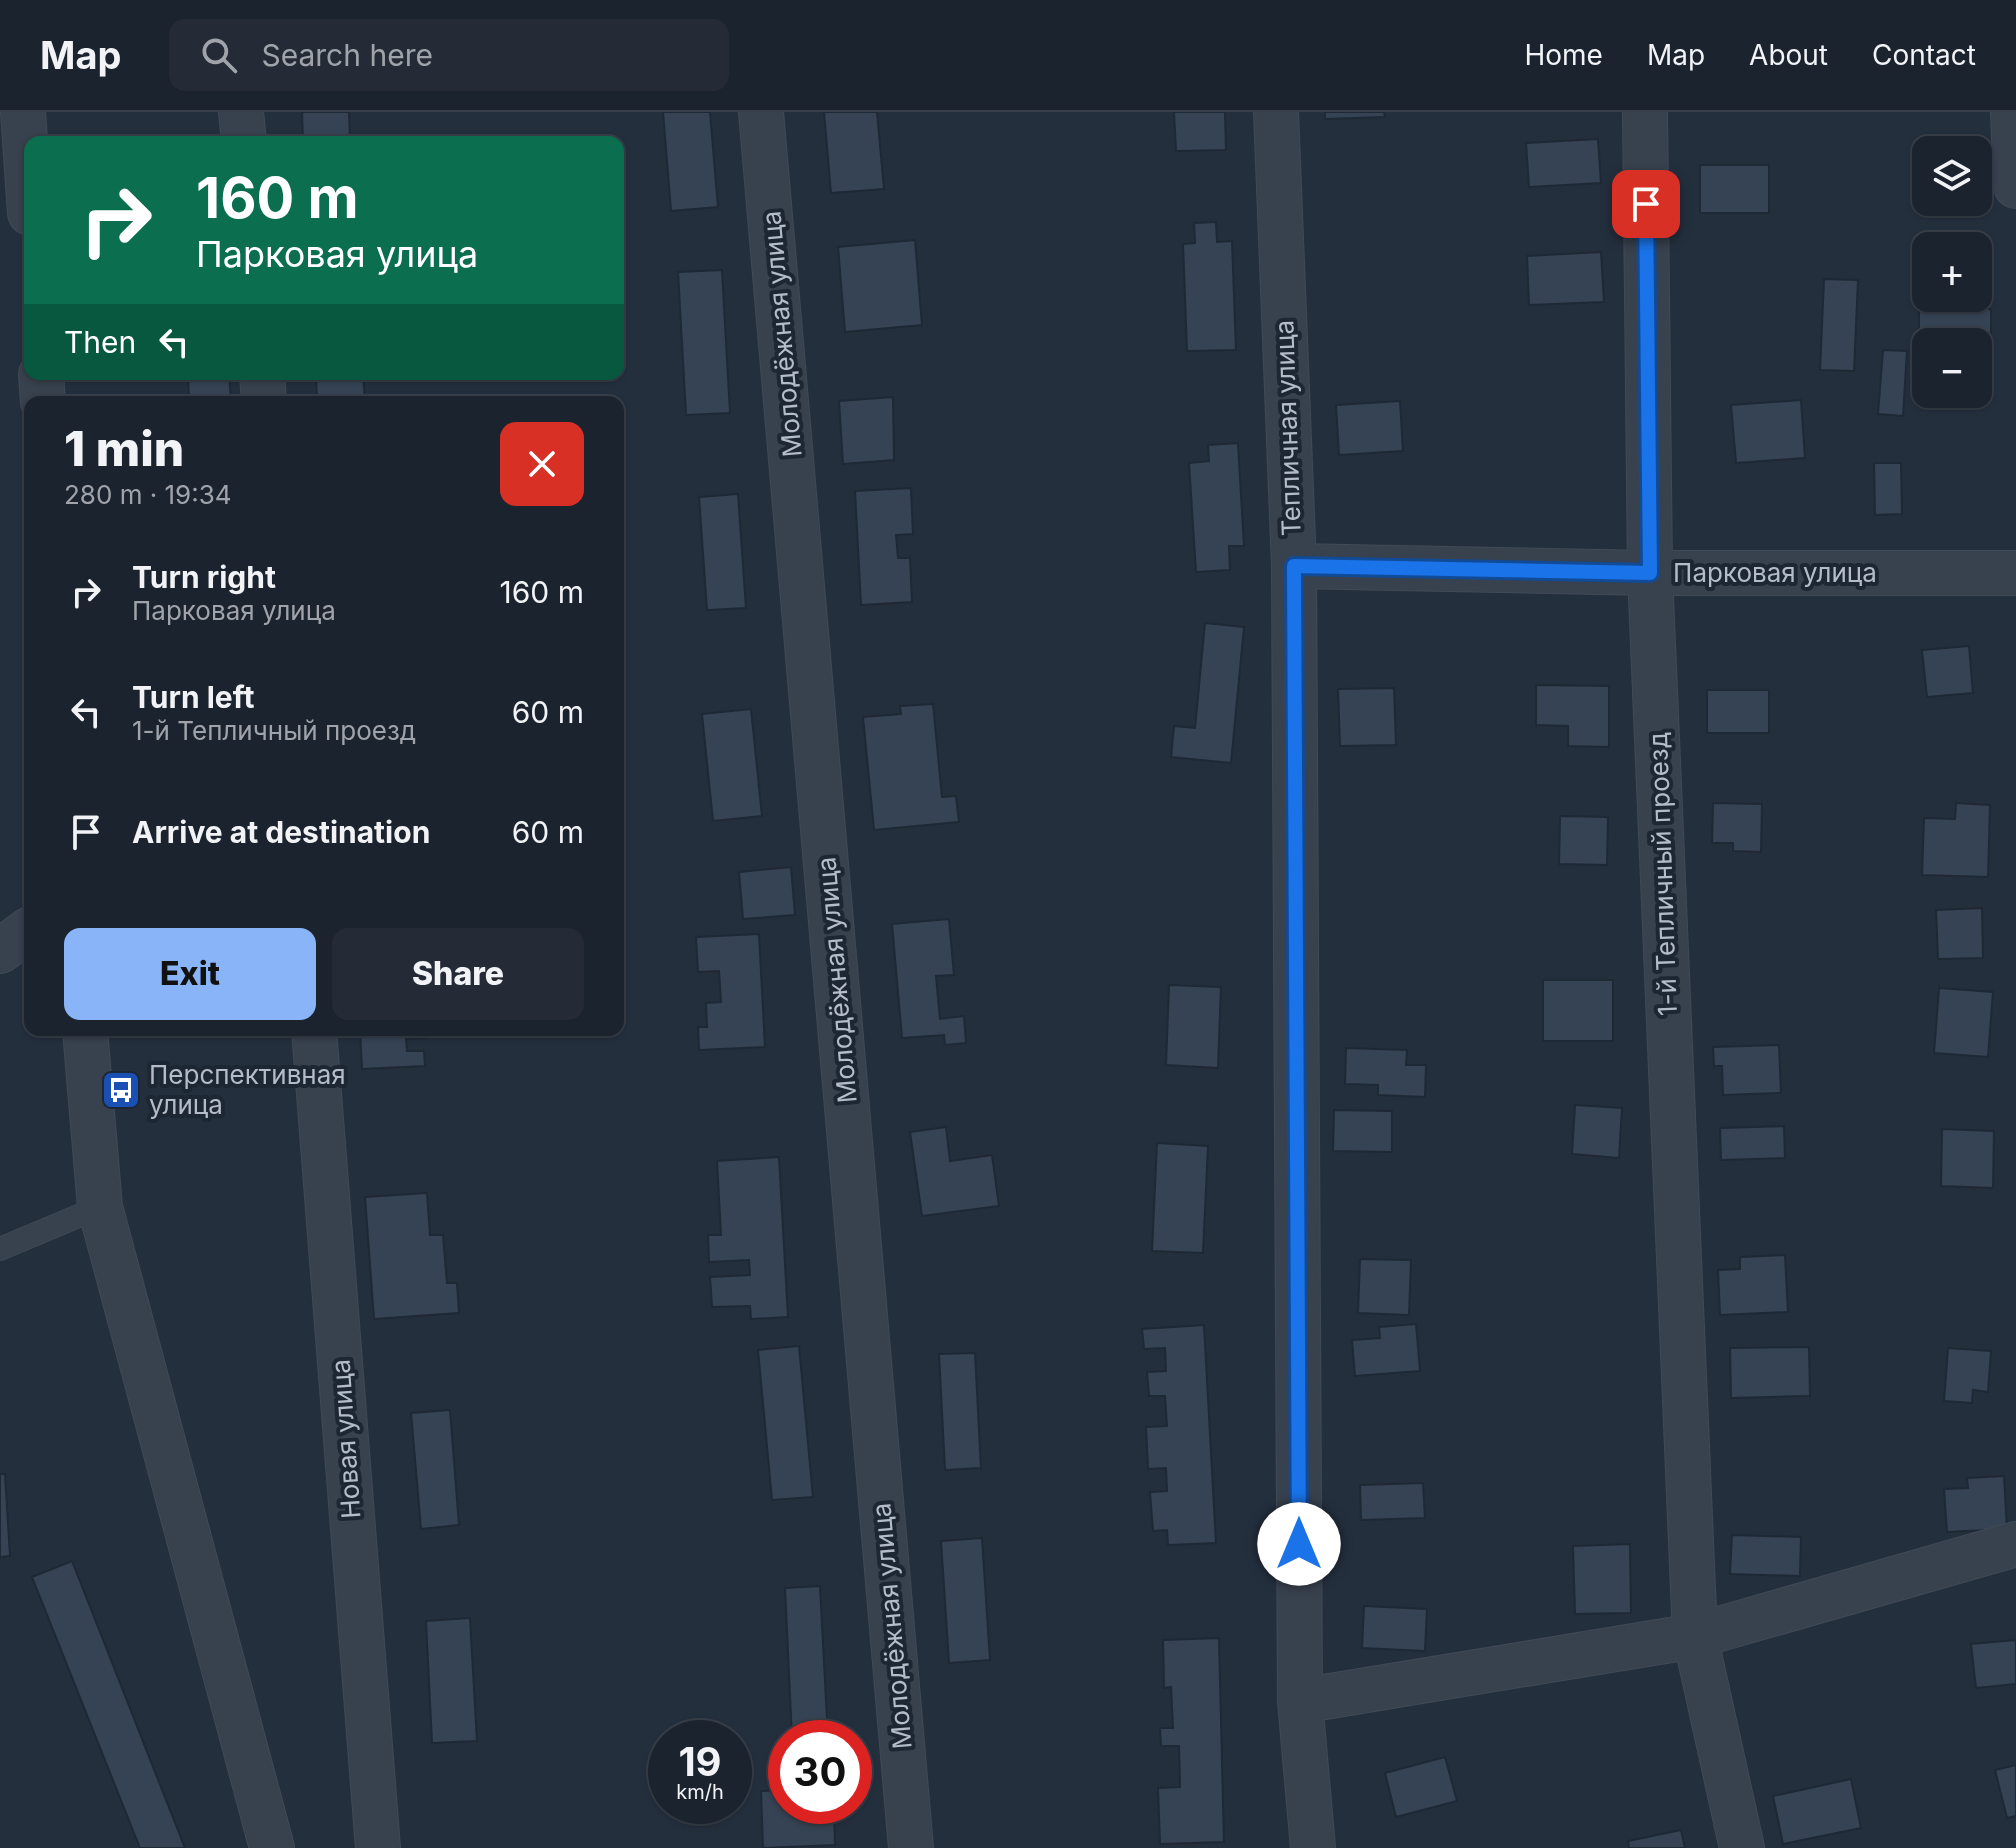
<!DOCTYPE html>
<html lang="en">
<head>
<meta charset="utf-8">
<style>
	:root { --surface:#1b232e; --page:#242b36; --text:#f1f3f6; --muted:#a0a4aa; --line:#39404a; --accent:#8ab4f8 }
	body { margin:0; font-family:Inter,sans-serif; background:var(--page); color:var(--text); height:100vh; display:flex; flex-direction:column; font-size:30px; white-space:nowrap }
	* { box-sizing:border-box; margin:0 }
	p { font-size:26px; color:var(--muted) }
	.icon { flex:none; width:44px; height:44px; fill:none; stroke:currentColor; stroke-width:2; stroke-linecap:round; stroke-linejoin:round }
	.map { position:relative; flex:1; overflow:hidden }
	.panel { position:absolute; left:24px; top:284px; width:600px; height:640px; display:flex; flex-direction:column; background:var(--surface); border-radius:16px; box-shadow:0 2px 6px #0004,0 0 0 2px var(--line) }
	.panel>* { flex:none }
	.hud { position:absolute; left:24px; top:24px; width:600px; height:244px; border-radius:16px; box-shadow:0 2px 6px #0004,0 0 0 2px var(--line); background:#0b6e4f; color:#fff; overflow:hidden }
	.tools { position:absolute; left:1912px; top:24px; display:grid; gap:16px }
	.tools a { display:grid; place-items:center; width:80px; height:80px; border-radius:16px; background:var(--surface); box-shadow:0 2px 6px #0004,0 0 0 2px var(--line); font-size:40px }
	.speed { position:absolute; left:648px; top:1608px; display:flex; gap:16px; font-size:40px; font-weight:700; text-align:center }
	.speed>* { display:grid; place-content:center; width:104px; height:104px; border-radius:50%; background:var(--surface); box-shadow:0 2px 6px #0004,0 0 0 2px var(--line); line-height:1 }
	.speed small { font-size:20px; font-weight:400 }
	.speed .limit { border:12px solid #d22; background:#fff; color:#111 }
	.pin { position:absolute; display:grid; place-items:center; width:68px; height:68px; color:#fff; margin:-34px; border-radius:16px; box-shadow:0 4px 12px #0006 }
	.me { position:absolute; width:88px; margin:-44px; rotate:0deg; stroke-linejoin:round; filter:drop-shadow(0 0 6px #0008) }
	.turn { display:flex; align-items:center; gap:28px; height:168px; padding:0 40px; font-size:36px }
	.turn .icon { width:104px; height:104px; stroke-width:2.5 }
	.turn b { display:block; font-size:56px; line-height:68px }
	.then { display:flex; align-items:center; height:76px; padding:0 40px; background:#0003; gap:16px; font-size:30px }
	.round { display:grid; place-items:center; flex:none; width:84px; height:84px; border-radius:16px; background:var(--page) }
	.headline { display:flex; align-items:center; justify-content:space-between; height:136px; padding:0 40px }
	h1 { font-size:48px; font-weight:800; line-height:60px }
	.action { display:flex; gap:16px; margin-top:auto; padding:16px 40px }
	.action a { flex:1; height:92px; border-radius:16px; background:var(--accent); color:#111; font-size:32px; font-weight:800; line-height:92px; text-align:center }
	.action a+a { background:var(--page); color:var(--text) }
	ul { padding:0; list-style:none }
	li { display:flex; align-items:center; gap:24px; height:120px; padding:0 40px }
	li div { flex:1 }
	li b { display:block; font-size:30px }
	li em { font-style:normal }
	header { display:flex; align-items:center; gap:48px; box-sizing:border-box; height:112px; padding:0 40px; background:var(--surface); border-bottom:2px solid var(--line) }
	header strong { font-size:38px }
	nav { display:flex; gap:44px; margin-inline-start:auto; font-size:28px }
	.search { width:560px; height:72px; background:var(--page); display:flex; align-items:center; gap:20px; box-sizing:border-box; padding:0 28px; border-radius:16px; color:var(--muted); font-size:30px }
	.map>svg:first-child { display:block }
	.building { fill:#364354; stroke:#1f2835; stroke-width:2 }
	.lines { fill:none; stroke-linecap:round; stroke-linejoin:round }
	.service-casing { stroke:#414a57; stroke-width:24 }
	.minor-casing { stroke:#414a57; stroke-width:46 }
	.tertiary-casing { stroke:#414a57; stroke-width:46 }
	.service { stroke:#38414e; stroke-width:22 }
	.minor { stroke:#38414e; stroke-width:44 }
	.tertiary { stroke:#38414e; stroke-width:44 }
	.route-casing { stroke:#114b97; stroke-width:20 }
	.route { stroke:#1a73e8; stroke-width:14 }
	.labels { text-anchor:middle; stroke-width:8; stroke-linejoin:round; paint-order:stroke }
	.street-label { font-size:26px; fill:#b4bcc9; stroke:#1d2633 }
	.poi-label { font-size:26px; fill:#b4bcc9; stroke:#1d2633; text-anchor:start }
</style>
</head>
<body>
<header>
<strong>Map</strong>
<div class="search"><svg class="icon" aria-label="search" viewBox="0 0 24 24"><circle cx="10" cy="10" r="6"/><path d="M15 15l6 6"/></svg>Search here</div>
<nav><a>Home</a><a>Map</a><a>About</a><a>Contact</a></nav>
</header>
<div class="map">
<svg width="2016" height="1736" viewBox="0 0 2016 1736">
	<rect width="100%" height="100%" fill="#242f3e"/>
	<path class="building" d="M302,0h47l1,30h-47z
		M663,0h47l8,95 -47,4z
		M824,0h53l7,77 -53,4z
		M1174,0h51l1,38 -50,1z
		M1325,0h59l1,5 -60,2z
		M1598,27l3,44 -72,4 -3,-44z
		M1700,53h69v48h-69z
		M1216,110l1,20 15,-1 4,109 -49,1 -4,-107 12,-1 -1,-20z
		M915,128l7,85 -77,7 -7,-85z
		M1601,140l3,50 -75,3 -2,-49z
		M722,158l8,143 -44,2 -8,-143z
		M1824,167l34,1 -4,91 -34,-1z
		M1919,197h72v69h-13v-36h-52v36h-7z
		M1883,238l24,1 -4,65 -25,-2z
		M188,262h41l2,28h-42z
		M316,262h47l2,28h-48z
		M893,285l1,63 -51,4 -4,-63z
		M1801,288l4,58 -69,5 -5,-58z
		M1400,289l3,50 -64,4 -3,-50z
		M1238,331l6,103h-15l1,24 -34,2 -7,-109 20,-2 -1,-16z
		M1874,351h27l1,51 -27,1z
		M911,376l2,46 -17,1 2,23h12l2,44 -51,3 -6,-114z
		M738,382l8,114 -39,2 -8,-113z
		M1205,511l39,4 -13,136 -60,-6 3,-31 21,2z
		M1969,534l4,47 -46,4 -5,-47z
		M1536,573l73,1v61l-41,-1v-20l-32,-1z
		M1394,576l2,57 -56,1 -2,-57z
		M1707,578h62v43h-62z
		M933,592l9,93 14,-1 3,26 -85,8 -11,-113 38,-3 -1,-8z
		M751,597l11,107 -49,5 -11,-107z
		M1713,691l49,1 -1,48 -28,-1v-8h-21z
		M1956,691l34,2 -2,72 -66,-2 2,-57 31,1z
		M1560,704l48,1 -1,48 -48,-1z
		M791,755l4,48 -52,4 -4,-47z
		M1982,796l1,50 -45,1 -2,-49z
		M949,807l5,56 -18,1 4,43 24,-3 2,27 -21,2 -1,-10 -42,3 -10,-114z
		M759,822l6,113 -66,3 -1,-23h9l-1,-24 15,-1 -2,-31 -21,1 -2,-35z
		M1543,868h70v61h-70z
		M1169,873l52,2 -3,81 -52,-3z
		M1939,876l54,4 -5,65 -54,-4z
		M360,918h65l1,8 -20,1 1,12h17l1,15 -63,3z
		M1779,933l2,48 -58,2 -1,-29h-8l-1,-19z
		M1346,936l61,2 -1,15h20l-1,32 -47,-2v-10l-33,-1z
		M1575,993l47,3 -3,50 -47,-4z
		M1334,998l58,1v41l-59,-1z
		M1784,1014l1,32 -64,2 -1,-32z
		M946,1015l4,34 42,-6 7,51 -77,10 -12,-84z
		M1942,1017l52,2 -1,57 -52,-2z
		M1157,1031l51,3 -5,107 -51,-2z
		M779,1045l9,160 -37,2 -1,-13 -38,1 -2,-30 40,-2 -1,-15 -40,2 -1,-27h13l-4,-74z
		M427,1081l3,42h13l4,48h10l2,30 -85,6 -9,-122z
		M1785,1143l3,57 -68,3 -2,-45 22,-1v-12z
		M1360,1147l51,1 -2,55 -51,-2z
		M1416,1212l4,47 -65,5 -3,-36 28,-2 -1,-11z
		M1204,1213l12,218 -48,2 -1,-15 -14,1 -3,-39 17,-1 -1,-23 -18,1 -2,-42 21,-1 -2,-30h-16l-2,-24 19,-1 -1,-23 -21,1 -2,-20z
		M799,1234l14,151 -41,3 -14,-150z
		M1809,1235l1,49 -79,2 -1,-50z
		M1948,1236l43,3 -3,41 -15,-2 -1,13 -28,-2z
		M975,1241l6,115 -36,2 -6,-116z
		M450,1298l9,115 -38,4 -10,-116z
		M0,1362h5l5,82 -10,1z
		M2004,1364l3,53 -60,3 -3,-43 24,-1 -1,-10z
		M1423,1371l2,35 -64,2 -1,-35z
		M1732,1423l69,2 -1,39 -70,-2z
		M982,1426l8,122 -41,3 -8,-122z
		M1630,1432l1,69 -56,1 -2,-68z
		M72,1449l113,287h-45l-108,-271z
		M820,1474l8,152h-36l-7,-150z
		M1364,1494l63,3 -2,42 -63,-3z
		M470,1506l7,123 -45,2 -6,-122z
		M1219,1526l5,204 -64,2 -2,-56 22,-1 -1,-41h-18l-1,-18h13l-2,-41 -7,1 -1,-48z
		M2016,1528v44l-40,4 -5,-44z
		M1445,1645l12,44 -61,16 -11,-44z
		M2016,1653v51l-9,2 -12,-48z
		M1851,1667l10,49 -78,16 -10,-48z
		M786,1678v16h48l1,39 -72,3 -2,-57z
		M1681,1718l4,18h-56l-1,-7z"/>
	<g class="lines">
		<g class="service-casing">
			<path id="service" d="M0,1137l100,-42"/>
		</g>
		<g class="minor-casing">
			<path id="minor" d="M241,0l3,30
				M761,0l150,1736
				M1276,0l18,454 6,1135 13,147
				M1645,0l5,461 45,1063 47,212
				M2013,0l3,74
				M262,262l2,28
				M1294,454l356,7h366
				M0,839l30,-22
				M314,918l64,818
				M1300,1589l395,-65 321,-92"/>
		</g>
		<g class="tertiary-casing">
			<path id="tertiary" d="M23,0l7,101
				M41,262l2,28
				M85,918l15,177 172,641"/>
		</g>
		<use href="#service" class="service"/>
		<use href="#minor" class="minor"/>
		<use href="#tertiary" class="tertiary"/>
	</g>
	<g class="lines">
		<g class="route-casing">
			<path id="route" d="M1299,1432l-5,-978 356,7 -4,-369"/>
		</g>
		<use href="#route" class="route"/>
	</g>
	<defs>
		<g id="bus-square" transform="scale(2)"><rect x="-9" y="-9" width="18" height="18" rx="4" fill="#1a4fb4" stroke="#1d2633"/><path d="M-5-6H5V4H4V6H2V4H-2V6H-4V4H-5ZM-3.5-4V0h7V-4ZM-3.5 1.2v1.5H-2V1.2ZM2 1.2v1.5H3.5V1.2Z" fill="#fff"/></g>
	</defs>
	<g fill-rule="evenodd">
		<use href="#bus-square" x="121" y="978"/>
	</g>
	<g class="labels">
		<g class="street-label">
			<text transform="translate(782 222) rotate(-95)" y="9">Молодёжная улица</text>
			<text transform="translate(1288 316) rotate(-92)" y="9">Тепличная улица</text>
			<text x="1775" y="470">Парковая улица</text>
			<text transform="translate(1663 762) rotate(-92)" y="9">1-й Тепличный проезд</text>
			<text transform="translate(837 868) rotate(-95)" y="9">Молодёжная улица</text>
			<text transform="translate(346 1327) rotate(-94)" y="9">Новая улица</text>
			<text transform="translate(892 1514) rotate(-95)" y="9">Молодёжная улица</text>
		</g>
		<g class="poi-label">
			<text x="149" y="972">Перспективная<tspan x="149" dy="30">улица</tspan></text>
		</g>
	</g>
</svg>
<div class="tools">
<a><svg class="icon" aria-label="layers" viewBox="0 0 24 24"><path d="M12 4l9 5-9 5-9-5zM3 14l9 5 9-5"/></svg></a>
<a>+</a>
<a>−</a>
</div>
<div class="speed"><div>19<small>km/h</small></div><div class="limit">30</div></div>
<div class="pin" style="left:1646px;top:92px;background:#d93025"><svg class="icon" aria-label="arrive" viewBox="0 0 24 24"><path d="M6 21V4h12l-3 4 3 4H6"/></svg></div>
<svg class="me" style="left:1299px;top:1432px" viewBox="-20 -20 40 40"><circle r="19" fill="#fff"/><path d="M0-13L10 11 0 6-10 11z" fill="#1a73e8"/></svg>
<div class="hud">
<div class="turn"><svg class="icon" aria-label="right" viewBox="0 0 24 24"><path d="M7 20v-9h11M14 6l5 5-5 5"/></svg><div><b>160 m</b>Парковая улица</div></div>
<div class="then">Then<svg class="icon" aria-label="left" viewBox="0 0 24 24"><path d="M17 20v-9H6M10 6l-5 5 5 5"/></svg></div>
</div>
<section class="panel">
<div class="headline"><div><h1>1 min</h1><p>280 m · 19:34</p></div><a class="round" style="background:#d93025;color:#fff"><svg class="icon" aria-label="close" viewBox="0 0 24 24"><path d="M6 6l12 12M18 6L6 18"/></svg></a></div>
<ul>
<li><svg class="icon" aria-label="right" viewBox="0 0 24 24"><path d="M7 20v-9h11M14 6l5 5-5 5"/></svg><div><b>Turn right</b><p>Парковая улица</p></div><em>160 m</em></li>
<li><svg class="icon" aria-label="left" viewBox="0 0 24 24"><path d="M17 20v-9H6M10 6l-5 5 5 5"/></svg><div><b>Turn left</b><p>1-й Тепличный проезд</p></div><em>60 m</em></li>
<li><svg class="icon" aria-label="arrive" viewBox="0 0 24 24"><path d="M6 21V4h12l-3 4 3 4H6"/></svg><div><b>Arrive at destination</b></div><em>60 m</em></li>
</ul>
<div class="action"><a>Exit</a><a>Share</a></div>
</section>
</div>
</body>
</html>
